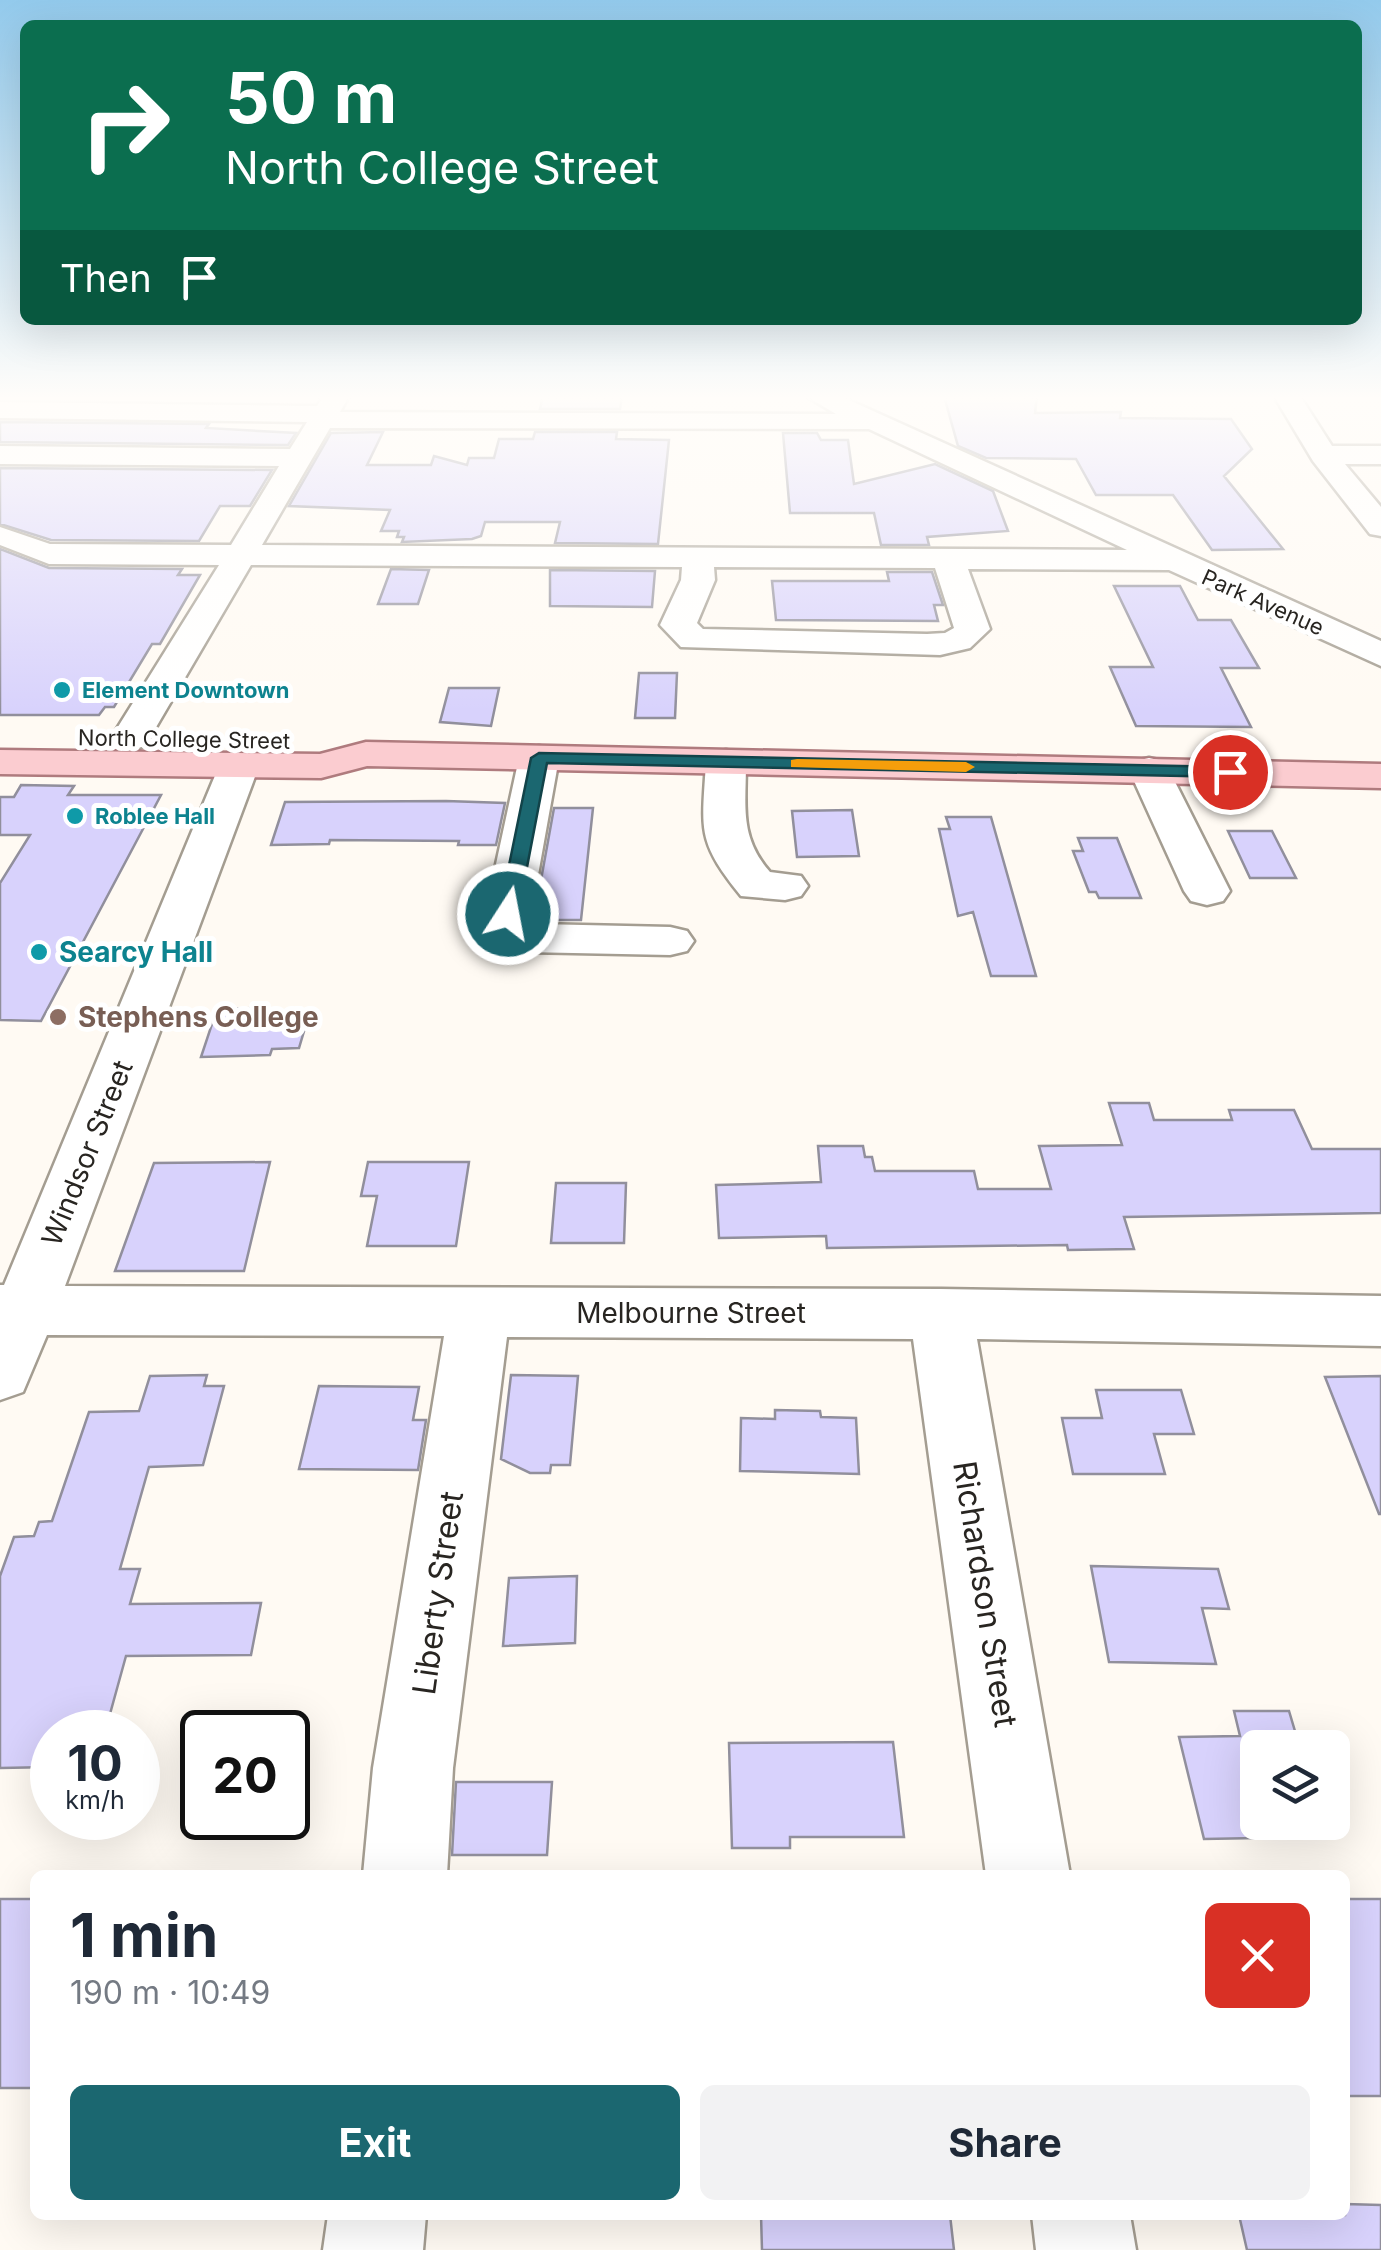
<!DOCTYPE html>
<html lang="en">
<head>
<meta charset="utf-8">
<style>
	:root { --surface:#fff; --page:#f2f2f3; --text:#1f2937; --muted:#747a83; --accent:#1b6770 }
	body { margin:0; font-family:Inter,sans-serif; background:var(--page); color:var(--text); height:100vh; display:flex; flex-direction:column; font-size:38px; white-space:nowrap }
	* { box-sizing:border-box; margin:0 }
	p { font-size:32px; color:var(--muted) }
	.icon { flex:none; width:55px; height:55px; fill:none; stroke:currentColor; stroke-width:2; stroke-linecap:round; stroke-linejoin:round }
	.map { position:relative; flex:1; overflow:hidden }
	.details { position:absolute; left:30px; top:1870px; width:1320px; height:350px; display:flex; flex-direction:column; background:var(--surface); border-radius:15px; box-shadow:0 10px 40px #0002 }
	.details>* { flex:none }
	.top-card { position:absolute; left:20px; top:20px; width:1342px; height:305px; border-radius:15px; box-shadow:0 10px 40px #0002; background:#0b6e4f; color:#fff; overflow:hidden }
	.buttons { position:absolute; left:1240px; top:1730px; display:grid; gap:20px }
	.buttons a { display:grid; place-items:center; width:110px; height:110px; border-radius:15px; background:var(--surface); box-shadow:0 10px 40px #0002; font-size:50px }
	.speed { position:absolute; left:30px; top:1710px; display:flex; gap:20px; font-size:50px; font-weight:700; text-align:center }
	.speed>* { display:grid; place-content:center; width:130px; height:130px; border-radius:50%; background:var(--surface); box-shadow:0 10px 40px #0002; line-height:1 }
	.speed small { font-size:25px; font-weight:400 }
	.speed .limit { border:5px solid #111; border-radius:15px; background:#fff; color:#111 }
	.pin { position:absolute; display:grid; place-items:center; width:85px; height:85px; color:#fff; margin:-42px; border:5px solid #fff; border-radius:50%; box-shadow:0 2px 10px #0007 }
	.me { position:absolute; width:110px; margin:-55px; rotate:11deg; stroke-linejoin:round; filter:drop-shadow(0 0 8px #0008) }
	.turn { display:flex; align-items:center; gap:35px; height:210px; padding:0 40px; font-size:45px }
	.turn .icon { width:130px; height:130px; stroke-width:2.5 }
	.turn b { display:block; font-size:70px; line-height:85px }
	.then { display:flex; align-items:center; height:95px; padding:0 40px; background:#0003; gap:20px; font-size:38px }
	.round { display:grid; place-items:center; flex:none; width:105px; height:105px; border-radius:15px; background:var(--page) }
	.summary { display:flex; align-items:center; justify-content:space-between; height:170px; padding:0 40px }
	h1 { font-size:60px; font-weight:700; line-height:75px }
	.cta { display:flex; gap:20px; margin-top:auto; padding:20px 40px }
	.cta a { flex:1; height:115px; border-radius:15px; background:var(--accent); color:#fff; font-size:40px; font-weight:700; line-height:115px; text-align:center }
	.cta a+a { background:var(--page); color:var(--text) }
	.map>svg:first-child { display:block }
	.building { fill:#d8d2fc; stroke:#918f9c; stroke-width:2.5 }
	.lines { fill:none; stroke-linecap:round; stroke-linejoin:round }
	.minor-casing { stroke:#a49d91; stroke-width:5 }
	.major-casing { stroke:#af7b7e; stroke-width:5 }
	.minor { fill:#fff; fill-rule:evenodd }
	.major { fill:#fbccd0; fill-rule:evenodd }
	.route { fill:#1b6770; stroke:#124349; stroke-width:2.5 }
	.slow { fill:#f59e0b }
	.culture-dot { fill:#0f9aa8; stroke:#fff; stroke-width:4 }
	.education-dot { fill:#8d6e63; stroke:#fff; stroke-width:4 }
	.labels { text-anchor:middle; stroke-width:10; stroke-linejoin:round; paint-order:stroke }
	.far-street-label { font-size:22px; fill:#282521; stroke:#fff }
	.far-culture-label { font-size:22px; font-weight:bold; fill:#0d838f; stroke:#fff; text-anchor:start }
	.culture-label { font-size:28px; font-weight:bold; fill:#0d838f; stroke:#fff; text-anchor:start }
	.education-label { font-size:28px; font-weight:bold; fill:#785e54; stroke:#fff; text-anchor:start }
	.street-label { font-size:28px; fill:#282521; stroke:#fff }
	.near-street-label { font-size:32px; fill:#282521; stroke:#fff }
</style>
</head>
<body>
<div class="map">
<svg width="1381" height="2250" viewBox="0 0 1381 2250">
	<rect width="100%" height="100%" fill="#fffaf3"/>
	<path class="building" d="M543,396h79l-2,13h-80z
		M944,396h93l-2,17 86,-1 -1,6 111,1 21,30 -28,27 59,73 -71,1 -39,-55h-77l-20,-36 -90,-1 -28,-12z
		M0,422l209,2 -3,4 90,5 -8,12 -288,-3z
		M383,432l-16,33h64l3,-9 33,9 2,-7h25l5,-19h34l2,-7h82l-1,7 53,1 -11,104 -103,-1 5,-21h-75l-4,14 -9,3 -70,3 2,-5h-7l2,-6h-18l9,-21 -101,-4 42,-73z
		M783,433h34l4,7h27l6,44 81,-20 58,27 15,40 -81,6 2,8h-48l-7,-32h-84z
		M0,468l272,2 -22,36h-30l-21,35 -148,-1 -51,-16z
		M0,549l49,19 133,1 -4,6h22l-40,69h-8l-38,63h-9l-6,8h-99z
		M391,569l38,1 -11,34h-40z
		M550,570l105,1 -3,36 -102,-1z
		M887,572h45l11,33h-9l4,16 -162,-1 -4,-39h117z
		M1114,586h66l18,34h33l28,48h-38l30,59 -115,-1 -26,-59h43z
		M639,673h38l-2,45h-40z
		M449,688h50l-8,38 -51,-4z
		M21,785l53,1 -6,9h93l-120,226 -41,-1v-137l30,-48h-30v-38h14z
		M446,801l59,2 -9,42h-38l1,-4 -129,-1 -1,4 -58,1 14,-43z
		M554,808h39l-12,112h-40l-6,-7z
		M852,810l7,46 -62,1 -5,-46z
		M946,817h45l45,159h-45l-18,-64 -15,4 -19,-87h11z
		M1228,831h44l24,47h-46z
		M1078,838h39l24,60h-42l-3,-6h-7l-16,-41h10z
		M260,1008l-1,4 51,-1 -11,37 -27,1 -2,6 -69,2 16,-48z
		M1109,1103h40l5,17h78l-3,-10h65l18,39h69v64l-257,4 10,32 -66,1 -1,-5 -240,3 -1,-12 -107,2 -3,-53 105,-3 -3,-36h45l2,11h7l3,14h99l4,18h73l-12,-43 83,-1z
		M270,1162l-26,109h-129l39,-108z
		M368,1162h101l-13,84h-89l10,-50h-16z
		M556,1183h70l-2,60h-73z
		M207,1375l-3,11h20l-21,79 -54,2 -29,102h20l-10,35 131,-1 -10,52 -125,1 -21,76h-53v35l-52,1v-192l14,-39 20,-1 5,-14 13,-1 37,-109 50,-1 11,-35z
		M511,1375l67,1 -8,89h-19l-1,8h-20l-29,-14z
		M1381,1376v138h-2l-54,-137z
		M319,1386l100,1 -6,33h13l-8,50 -119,-1z
		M1096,1390h85l13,44h-40l11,40h-92l-11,-56h40z
		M775,1410l45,1 1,6 35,1 3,56 -119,-3 1,-53 34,1z
		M1091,1566l127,3 11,40 -27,-1 14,56 -107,-2z
		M577,1576l-2,67 -72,3 6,-68z
		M1234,1711h55l11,37h-42v90l-54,1 -25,-102 61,-1z
		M893,1742l11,95h-114v11h-58l-3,-105z
		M456,1782h96l-5,73h-95z
		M0,1899h35v189h-35z
		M1345,1899h36v197h-36z
		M1345,2204l36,1v45h-134l-8,-35h106z
		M761,2215h189l4,35h-192z"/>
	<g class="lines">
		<g class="minor-casing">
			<path id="minor" d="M323,396h26l-9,16 496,2 -30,-18h34l541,245v25l-212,-96 -201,-1 22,60 -20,19 -30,7 -259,-8 -21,-22 21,-45 1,-13 -431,-2 -106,181 -14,4 -14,-4 -6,-8 108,-173 -170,-1 -49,-19v-18l50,17 181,1 48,-79 -279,-2v-18l290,3 17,-27 -307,-4v-16l317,4zM330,428l539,1 258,121 -865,-5zM714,567l221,1 19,60 -9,5 -18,1 -224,-5 -6,-6 18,-43z
				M1274,396h26l32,50h49v18h-36l36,43v29l-11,-2 -57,-73z
				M539,746l14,3 6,9 -28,156 8,10 131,3 17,4 7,10 -7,10 -17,4 -145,-3 -17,-4 -23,-33 34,-157 6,-9z
				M726,750l14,3 6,9c0,44 -7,75 24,110l31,4 7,10 -7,10 -16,4 -44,-4c-45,-56 -39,-65 -35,-134l6,-9z
				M239,754l14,3 6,9 -194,520 876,3 440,7v50l-404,-7 93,536h-84l-73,-536 -406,-2 -54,431 -6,107h-84l10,-107 71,-432 -397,-1 -24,57 -23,8v-115h4l215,-519 6,-9z
				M1149,758l14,3 6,9 61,121 -7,10 -16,4 -16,-4 -7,-10 -55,-121 6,-9z
				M328,2215h98l-3,35h-100z
				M1032,2215h98l6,35h-100z"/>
		</g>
		<g class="major-casing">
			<path id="major" d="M366,742l1015,22v24l-1014,-22 -46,12 -321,-4v-24l320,4z"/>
		</g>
		<use href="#minor" class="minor"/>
		<use href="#major" class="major"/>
	</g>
	<linearGradient id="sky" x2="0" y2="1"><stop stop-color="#93caec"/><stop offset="0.56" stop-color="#fffdfa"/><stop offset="1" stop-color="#fffdfa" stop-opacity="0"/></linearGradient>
	<rect width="1381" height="711" fill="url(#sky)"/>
	<path class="route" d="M539,753l691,14 8,5 -8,5 -683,-14 -29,151 -10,6 -9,-6 32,-156z"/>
	<path class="slow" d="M797,759l169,3 9,5 -9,5 -175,-5v-7z"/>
	<g class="culture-dot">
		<circle cx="62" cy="690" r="10"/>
		<circle cx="75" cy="816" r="10"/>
		<circle cx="39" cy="952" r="10"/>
	</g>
	<circle class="education-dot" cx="58" cy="1017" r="10"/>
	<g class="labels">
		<g class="far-street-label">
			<text transform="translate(1263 602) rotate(24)" y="8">Park Avenue</text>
			<text transform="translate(184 739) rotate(1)" y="8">North College Street</text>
		</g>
		<g class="far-culture-label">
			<text x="82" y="698">Element Downtown</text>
			<text x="95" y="824">Roblee Hall</text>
		</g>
		<g class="culture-label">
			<text x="59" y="962">Searcy Hall</text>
		</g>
		<g class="education-label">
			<text x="78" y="1027">Stephens College</text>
		</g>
		<g class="street-label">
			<text transform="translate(87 1153) rotate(-68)" y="10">Windsor Street</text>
			<text x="691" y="1323">Melbourne Street</text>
		</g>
		<g class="near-street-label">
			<text transform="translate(438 1593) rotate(-82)" y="11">Liberty Street</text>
			<text transform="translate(985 1594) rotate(81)" y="11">Richardson Street</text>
		</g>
	</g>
</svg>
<div class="buttons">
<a><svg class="icon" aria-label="layers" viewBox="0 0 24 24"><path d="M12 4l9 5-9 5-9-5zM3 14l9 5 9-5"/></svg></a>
</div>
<div class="speed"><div>10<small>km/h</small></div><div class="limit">20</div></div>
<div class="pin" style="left:1230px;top:772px;background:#d93025"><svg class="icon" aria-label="arrive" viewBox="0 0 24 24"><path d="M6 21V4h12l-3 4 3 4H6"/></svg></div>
<svg class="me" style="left:508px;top:914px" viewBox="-20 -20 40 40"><circle r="17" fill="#1b6770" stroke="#fff" stroke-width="3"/><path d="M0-11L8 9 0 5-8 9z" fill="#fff"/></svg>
<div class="top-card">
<div class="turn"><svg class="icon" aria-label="right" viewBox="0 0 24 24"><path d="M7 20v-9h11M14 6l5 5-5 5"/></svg><div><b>50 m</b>North College Street</div></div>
<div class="then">Then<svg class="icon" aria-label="arrive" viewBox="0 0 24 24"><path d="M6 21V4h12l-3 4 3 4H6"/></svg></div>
</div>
<section class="details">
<div class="summary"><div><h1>1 min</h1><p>190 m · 10:49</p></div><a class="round" style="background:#d93025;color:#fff"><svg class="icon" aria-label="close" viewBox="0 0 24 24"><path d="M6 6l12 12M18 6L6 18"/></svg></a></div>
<div class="cta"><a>Exit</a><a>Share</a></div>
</section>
</div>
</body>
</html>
